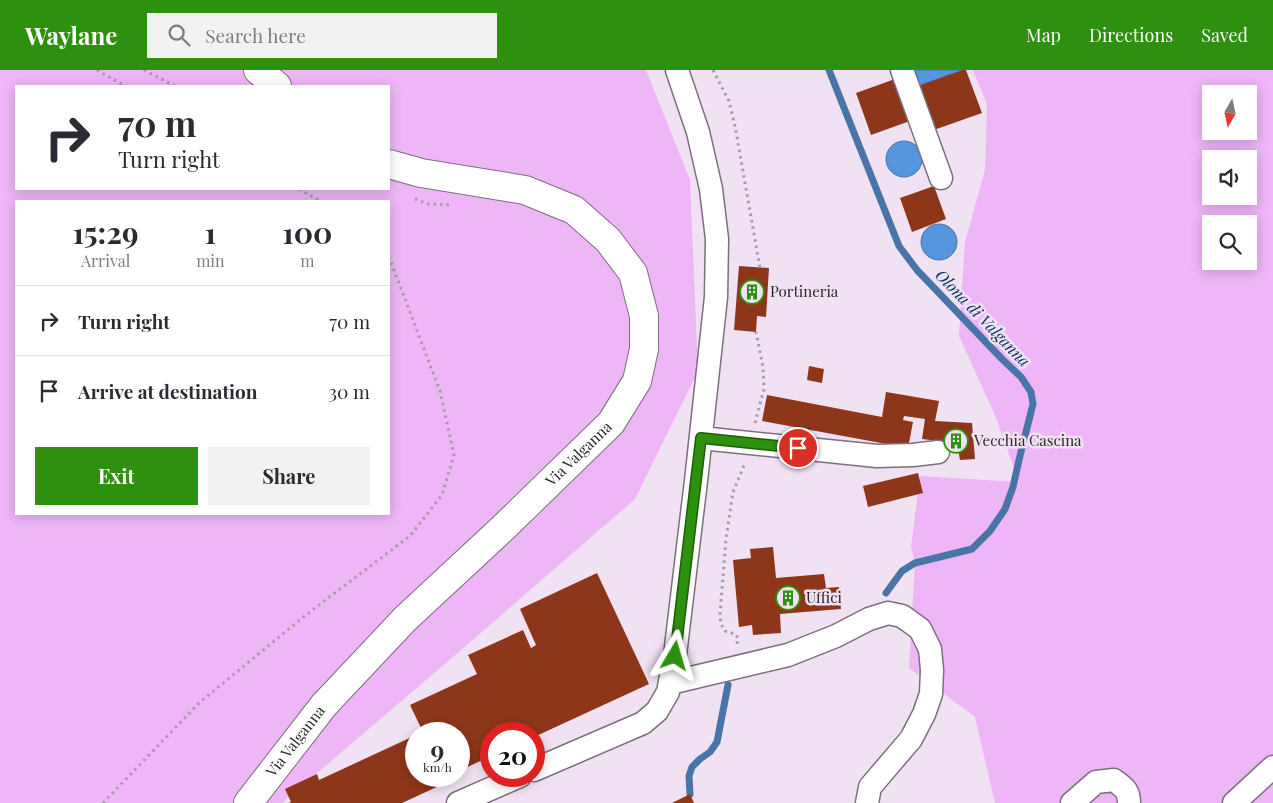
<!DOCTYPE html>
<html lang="en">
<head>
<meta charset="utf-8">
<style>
	:root { --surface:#fff; --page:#f2f2f3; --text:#2b2b33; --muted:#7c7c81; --line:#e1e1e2; --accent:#2d900e }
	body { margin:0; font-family:"Playfair Display",serif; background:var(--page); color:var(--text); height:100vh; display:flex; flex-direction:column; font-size:19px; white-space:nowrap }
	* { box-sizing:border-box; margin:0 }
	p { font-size:16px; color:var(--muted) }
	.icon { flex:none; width:28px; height:28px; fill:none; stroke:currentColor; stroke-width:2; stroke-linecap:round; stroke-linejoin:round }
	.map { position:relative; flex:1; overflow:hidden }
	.details { position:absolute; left:15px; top:130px; width:375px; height:315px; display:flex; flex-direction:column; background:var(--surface); border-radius:0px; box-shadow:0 2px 12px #0003 }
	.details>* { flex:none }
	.hud { position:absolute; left:15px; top:15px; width:375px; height:105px; border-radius:0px; box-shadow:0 2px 12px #0003; background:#fff; color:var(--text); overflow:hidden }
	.needle { width:32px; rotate:189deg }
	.controls { position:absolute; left:1202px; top:15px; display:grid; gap:10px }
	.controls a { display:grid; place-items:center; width:55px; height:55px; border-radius:0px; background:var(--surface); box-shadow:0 2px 12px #0003; font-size:25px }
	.speed { position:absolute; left:405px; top:652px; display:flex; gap:10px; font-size:25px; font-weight:700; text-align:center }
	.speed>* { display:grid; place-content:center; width:65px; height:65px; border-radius:50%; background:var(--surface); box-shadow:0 2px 12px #0003; line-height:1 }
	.speed small { font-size:12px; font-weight:400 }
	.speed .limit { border:8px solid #d22; background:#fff; color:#111 }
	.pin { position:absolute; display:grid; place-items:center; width:42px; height:42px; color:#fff; margin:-21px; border:2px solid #fff; border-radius:50%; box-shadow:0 1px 5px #0007 }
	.me { position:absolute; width:55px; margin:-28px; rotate:7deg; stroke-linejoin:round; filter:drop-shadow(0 0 4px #0008) }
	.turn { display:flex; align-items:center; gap:18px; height:105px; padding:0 20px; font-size:22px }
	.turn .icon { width:65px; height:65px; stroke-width:2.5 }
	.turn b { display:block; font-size:35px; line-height:42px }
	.eta { display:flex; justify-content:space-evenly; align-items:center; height:85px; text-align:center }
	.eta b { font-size:30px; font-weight:700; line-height:35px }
	.primary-button { display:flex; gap:10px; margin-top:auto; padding:10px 20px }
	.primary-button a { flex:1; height:58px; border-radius:0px; background:var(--accent); color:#fff; font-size:20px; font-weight:700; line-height:58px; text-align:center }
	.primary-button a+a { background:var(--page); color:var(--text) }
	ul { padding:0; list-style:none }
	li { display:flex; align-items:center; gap:15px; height:70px; padding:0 20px; border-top:1px solid var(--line) }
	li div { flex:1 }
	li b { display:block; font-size:19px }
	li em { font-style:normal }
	header { display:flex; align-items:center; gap:30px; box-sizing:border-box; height:70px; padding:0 25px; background:var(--accent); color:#fff }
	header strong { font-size:24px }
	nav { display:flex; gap:28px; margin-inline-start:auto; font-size:18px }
	.search { width:350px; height:45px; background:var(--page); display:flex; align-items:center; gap:12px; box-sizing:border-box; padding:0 18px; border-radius:0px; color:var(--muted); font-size:19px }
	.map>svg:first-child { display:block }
	.green { fill:#eeb5f7; fill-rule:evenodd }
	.water { fill:#5595dd; stroke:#4974a8 }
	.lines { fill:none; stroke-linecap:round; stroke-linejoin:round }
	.stream { stroke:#4974a8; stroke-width:7 }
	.building { fill:#8e361a }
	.minor-casing { stroke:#7c6f7e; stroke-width:25 }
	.major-casing { stroke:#7c6f7e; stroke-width:30 }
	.path { stroke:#a89ca9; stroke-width:3; stroke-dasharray:2.5 4; stroke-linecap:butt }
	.minor { stroke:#fff; stroke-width:22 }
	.major { stroke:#fff; stroke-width:28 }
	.route-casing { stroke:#1d5e09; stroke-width:12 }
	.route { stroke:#2d900e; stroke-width:9 }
	.labels { text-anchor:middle; stroke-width:5; stroke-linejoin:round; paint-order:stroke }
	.poi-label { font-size:15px; fill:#2c262d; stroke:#f1e2f3; text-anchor:start }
	.street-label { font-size:15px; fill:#2c262d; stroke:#f1e2f3 }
	.water-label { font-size:16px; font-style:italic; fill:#033361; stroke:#f1e2f3 }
</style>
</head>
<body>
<header>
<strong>Waylane</strong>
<div class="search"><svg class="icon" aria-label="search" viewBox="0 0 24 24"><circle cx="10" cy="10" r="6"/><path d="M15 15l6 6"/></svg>Search here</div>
<nav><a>Map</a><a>Directions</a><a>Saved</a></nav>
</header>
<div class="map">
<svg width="1273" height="733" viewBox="0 0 1273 733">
	<rect width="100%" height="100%" fill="#f1e2f3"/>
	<path class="green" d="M0,0h646l44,110 8,191 -63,128 -182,158 -171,146h-282zM16,16h373v103h-373zM16,131h373v313h-373z
		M973,0h300v733h-278l-20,-86 -66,-49 6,-105 -4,-16 9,-71 99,6 -24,-67 -36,-79 6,-94 20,-72 2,-66zM1211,24h38v37h-38zM1211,89h38v37h-38zM1211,154h38v37h-38z"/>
	<path class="water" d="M909,0h54l-48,17z
		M886 89a18 18 0 1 1 36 0a18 18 0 1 1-36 0Z
		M921 172a18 18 0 1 1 36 0a18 18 0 1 1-36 0Z"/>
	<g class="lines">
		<path class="stream" d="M829,0l70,176 18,24 85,89 19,18 10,15 2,12 -14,56 -6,27 -8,22 -15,22 -18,18 -57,14 -13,8 -16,22
			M690,724l-1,-18 3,-9 8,-8 10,-7 7,-10 11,-57"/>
	</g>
	<path class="building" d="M963,0h3l16,43 -51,18 -16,-44z
		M895,9l15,42 -39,14 -15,-42z
		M934,116l12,33 -34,13 -12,-34z
		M739,196l30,2 -3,49 -9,-1 -1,16 -22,-2z
		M809,296l15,3 -2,14 -15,-3z
		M886,322l53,9 -4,20 37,2 3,36 -15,1 -3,-17 -35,-4 3,-20 -21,-3 -1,4 10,2 -5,26 -146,-27 5,-26 115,22z
		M918,403l5,20 -55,14 -5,-21z
		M773,477l3,31 48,-4 2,14 13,-1 2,22 -61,5 1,19 -28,2 -1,-10 -13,2 -6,-67 18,-2 -1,-9z
		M597,503l52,111 -115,53v-3h-43v22l-32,15v-37h-40l4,-2 -13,-27 67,-31 -9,-19 55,-25 8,18 5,-3 -16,-36z
		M416,665v41h32l-11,5 2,5 -37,17h-114l3,-1 -6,-13 32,-15 2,6z
		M690,724l4,9h-22z"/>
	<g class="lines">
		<g class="minor-casing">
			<path id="minor" d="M902,0l39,108
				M701,368l176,18 36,-1 25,-3
				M670,613l118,-28 48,-19 33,-17 19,-6 14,3 18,13 10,20 2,21 -1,24 -7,20 -13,25 -41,48 -3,16
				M534,700l109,-47 14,-12 11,-19 7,-37 21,-174 20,-184 1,-58 -6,-50 -13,-57 -21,-62
				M458,733l62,-27
				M1072,733l24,-21 18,-2c10,8 15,10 15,23
				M1234,733l39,-36"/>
		</g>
		<g class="major-casing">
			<g id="major">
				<path d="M258,0l19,16"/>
				<path id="s1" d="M248,733l76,-98 81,-86 99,-92 107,-104 26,-42 7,-32v-33l-11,-43 -25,-33 -34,-30 -49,-20 -104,-17 -32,-9"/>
			</g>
		</g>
		<path class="path" d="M97,0l28,16
			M144,0l31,16
			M713,0l16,31 6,25 25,142
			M299,119l21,12
			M415,129l12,5 23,1
			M755,353l9,-34 -1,-22 -7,-35
			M737,574l1,-6 -3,-4 -10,-3 -4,-7 -1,-9 6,-76 5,-34 2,-13 12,-29
			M103,733l96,-100 108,-89 103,-78 32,-41 12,-40 -14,-64 -51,-134"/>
		<use href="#minor" class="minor"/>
		<use href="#major" class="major"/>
	</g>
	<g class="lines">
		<g class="route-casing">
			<path id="route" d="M675,586l26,-218 97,10"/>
		</g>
		<use href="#route" class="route"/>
	</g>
	<defs>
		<g id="building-ring" transform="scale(1.25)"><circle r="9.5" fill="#f1e2f3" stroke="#2d900e" stroke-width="1.5"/><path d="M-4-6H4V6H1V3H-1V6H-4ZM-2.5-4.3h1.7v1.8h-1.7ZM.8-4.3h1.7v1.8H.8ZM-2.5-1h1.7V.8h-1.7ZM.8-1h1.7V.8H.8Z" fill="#2d900e"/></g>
	</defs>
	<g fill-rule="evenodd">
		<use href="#building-ring" x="752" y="222"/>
		<use href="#building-ring" x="956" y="371"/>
		<use href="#building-ring" x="788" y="528"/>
	</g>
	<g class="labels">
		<g class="poi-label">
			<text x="770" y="227">Portineria</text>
			<text x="974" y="376">Vecchia Cascina</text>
			<text x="806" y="533">Uffici</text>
		</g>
		<g class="street-label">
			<text dy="5" stroke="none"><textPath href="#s1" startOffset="482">Via Valganna</textPath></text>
			<text dy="5" stroke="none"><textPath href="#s1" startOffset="78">Via Valganna</textPath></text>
		</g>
		<g class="water-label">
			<text transform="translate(983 248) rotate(46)" y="6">Olona di Valganna</text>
		</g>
	</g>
</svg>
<div class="controls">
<a><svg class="needle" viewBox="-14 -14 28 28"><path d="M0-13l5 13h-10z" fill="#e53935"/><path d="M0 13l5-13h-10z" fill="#7c7c81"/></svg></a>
<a><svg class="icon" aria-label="sound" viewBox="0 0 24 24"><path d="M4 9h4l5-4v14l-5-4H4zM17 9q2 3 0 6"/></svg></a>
<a><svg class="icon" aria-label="search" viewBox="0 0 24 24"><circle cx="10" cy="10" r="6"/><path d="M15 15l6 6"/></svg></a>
</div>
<div class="speed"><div>9<small>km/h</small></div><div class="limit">20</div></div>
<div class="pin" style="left:798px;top:378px;background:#d93025"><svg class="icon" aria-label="arrive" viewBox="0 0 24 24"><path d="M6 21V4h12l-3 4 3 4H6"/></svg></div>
<svg class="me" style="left:675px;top:586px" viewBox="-20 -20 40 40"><path d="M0-17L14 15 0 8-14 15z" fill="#2d900e" stroke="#fff" stroke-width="4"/></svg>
<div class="hud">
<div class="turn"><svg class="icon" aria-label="right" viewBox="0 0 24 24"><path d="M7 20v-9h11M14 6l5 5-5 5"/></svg><div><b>70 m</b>Turn right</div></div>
</div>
<section class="details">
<div class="eta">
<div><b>15:29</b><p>Arrival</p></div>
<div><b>1</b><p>min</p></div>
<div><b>100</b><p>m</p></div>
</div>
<ul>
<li><svg class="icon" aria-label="right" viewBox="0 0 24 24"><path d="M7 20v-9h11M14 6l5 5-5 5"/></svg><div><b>Turn right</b></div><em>70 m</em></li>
<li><svg class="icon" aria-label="arrive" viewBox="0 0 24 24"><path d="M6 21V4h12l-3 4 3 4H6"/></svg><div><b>Arrive at destination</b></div><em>30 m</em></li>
</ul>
<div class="primary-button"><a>Exit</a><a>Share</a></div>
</section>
</div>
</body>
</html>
